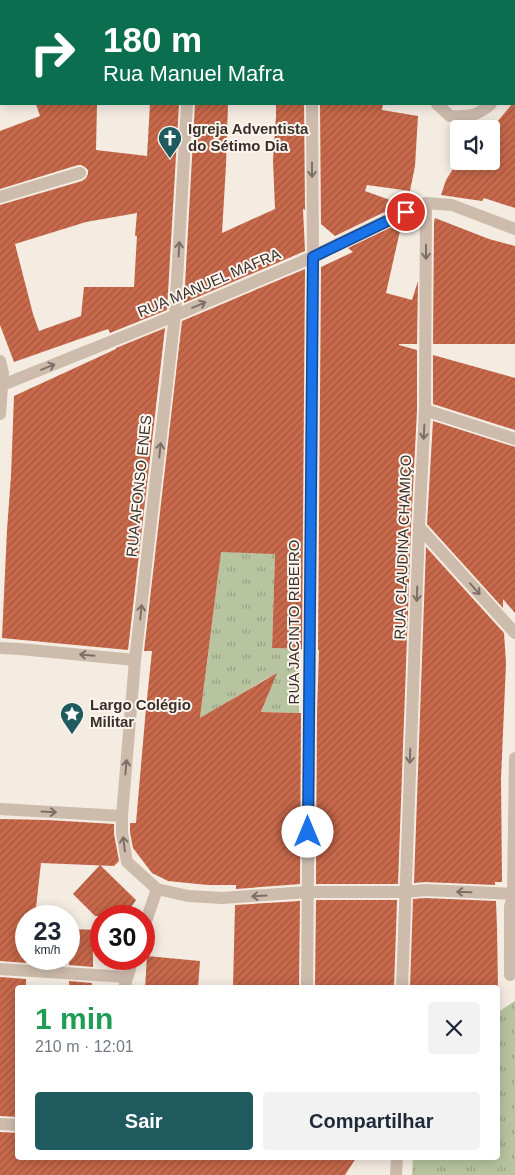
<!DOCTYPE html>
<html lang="pt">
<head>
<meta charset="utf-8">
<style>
	:root { --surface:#fff; --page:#f2f2f3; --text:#1f2937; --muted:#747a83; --accent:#1f5a5e }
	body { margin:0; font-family:Arial,sans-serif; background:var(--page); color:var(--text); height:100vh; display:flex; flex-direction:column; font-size:19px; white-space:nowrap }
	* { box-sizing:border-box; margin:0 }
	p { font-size:16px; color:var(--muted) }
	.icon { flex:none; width:28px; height:28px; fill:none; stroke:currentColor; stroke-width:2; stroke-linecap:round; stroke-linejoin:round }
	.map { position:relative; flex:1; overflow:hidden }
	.details { position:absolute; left:15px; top:985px; width:485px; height:175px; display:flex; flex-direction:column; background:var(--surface); border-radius:5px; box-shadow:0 2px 12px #0003 }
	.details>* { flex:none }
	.guide { position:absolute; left:0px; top:0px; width:515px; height:105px; box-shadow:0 2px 12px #0003; background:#0b6e4f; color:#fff; overflow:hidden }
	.fabs { position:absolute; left:450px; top:120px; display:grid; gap:10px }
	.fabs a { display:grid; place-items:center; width:50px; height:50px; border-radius:5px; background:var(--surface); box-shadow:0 2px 12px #0003; font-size:25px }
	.speed { position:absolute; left:15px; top:905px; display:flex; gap:10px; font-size:25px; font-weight:700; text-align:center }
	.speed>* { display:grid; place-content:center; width:65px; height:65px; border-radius:50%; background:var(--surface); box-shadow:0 2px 12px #0003; line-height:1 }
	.speed small { font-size:12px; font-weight:400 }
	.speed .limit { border:8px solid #d22; background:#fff; color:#111 }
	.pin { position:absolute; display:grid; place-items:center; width:42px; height:42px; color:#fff; margin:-21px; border:2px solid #fff; border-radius:50%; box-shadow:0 1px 5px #0007 }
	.me { position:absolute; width:55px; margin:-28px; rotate:0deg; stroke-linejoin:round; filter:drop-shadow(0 0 4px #0008) }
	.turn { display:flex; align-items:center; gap:18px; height:105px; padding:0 20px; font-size:22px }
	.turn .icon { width:65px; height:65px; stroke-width:2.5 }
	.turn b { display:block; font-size:35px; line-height:42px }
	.round { display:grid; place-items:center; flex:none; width:52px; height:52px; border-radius:5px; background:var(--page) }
	.headline { display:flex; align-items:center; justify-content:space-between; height:85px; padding:0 20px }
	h1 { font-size:30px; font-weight:800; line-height:38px; color:#1e9e55 }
	.cta { display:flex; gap:10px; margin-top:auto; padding:10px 20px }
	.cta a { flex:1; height:58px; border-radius:5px; background:var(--accent); color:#fff; font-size:20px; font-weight:800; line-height:58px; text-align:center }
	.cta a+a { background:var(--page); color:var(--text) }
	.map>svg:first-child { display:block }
	.grass { fill:url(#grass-tufts) }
	.building { fill:url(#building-hatch); fill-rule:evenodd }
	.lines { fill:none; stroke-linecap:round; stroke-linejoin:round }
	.minor { stroke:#cdbbac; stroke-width:12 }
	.oneway { stroke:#7d6f65 }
	.route-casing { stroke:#114b97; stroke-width:12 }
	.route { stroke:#1a73e8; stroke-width:9 }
	.labels { text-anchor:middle; stroke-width:4; stroke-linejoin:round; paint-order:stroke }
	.poi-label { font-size:15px; font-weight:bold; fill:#3b302b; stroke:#fbf5ee; text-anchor:start }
	.street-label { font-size:15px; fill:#3b302b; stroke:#fbf5ee }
</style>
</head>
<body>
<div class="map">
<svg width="515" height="1175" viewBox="0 0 515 1175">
	<defs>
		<pattern id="grass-tufts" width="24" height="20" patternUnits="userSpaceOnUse" patternTransform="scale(1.25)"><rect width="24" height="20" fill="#b8c4a0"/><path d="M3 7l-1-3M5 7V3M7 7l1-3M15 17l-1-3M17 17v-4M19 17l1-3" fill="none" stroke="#97a083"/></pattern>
		<pattern id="building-hatch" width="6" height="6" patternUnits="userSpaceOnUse" patternTransform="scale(1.25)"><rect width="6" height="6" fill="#c8694b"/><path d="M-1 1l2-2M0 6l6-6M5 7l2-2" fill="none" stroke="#a4573f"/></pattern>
	</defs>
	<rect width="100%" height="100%" fill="#f4ebe1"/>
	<path class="grass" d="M220,522l55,32 -3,94 27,1v64l-36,-1 -9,19 16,-41 -1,-13 -48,29 -26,53 23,-183z
		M515,1001v174h-103l1,-17h85v-146z"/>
	<path class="building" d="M515,99v109l-31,-10 -2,3 -41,-6 5,-15 12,-19h33v-32l21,-25h2z
		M36,104h61l-1,46 51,6 3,-52h29l-12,206 -57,23 -2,-4 -94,33 -14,-37v-120l82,-24 4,-3 2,-4v-4l-3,-3 -4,-2h-3l-78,24v-58l40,-15zM137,213l-2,23h2l-3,51h-50l-3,29 -42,15 -6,-17 -18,-70 71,-22z
		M195,104h33l-2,61 -4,68 53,-24 -2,-49 3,-43v-13h28l1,106 -2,-1 2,42 -121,52z
		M320,104h63l-1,6 36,6 -3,50 -5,25 -43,-6 -2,6 36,13 -66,32 -14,-12z
		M435,218l54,21 26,7v98h-82l1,-122z
		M402,222l-16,71 26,7 6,-19 -1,63h-18v1l18,5v60l-6,117 -13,357h-82l1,-171 2,-63h-1l3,-383 32,-15 -5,-4z
		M305,269l-3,380 -30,-1 3,-94 -54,-2 -21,166 77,-45 -16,39 40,1 -1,171 -64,5v-4h-28l-40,-4 -16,-8 -19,-25 -3,-16v-9h6l10,-115 6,-57h-8l38,-330z
		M165,328l-37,322 -126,-12 5,-108 4,-54 3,-80 102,-47v-1z
		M433,355l82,23v52l-82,-26z
		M433,421l82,26v166l-12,-14v9l-76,-84z
		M426,547l78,86 2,30 -5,116 1,103h-7v3l-70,-3 -11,1z
		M0,819l47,1 67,4v10l5,27 -5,5 -73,-3 -6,53h-9v47l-26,-2z
		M100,865l36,35 -11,16h-30l-22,-22z
		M425,898l71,3 1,27 1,60h-88l3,-89z
		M316,900h81l-3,88h-79z
		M300,901l-1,87h-66l2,-83z
		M69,929l32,1v17h-8v20l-24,-2z
		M147,956l53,5 -2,27h-53z
		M0,977l26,2v9h-8v129l-18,-1z
		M69,981l23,2v5h-23z
		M0,1132l18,1v25h338l-11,17h-345z"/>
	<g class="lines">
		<path class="minor" d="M193,1v-1
			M312,1v-1
			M449,1v-1
			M514,77l1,-1
			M187,104l-12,211 -40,345 -13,156v17l5,29 30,27 31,7 34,2 86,-6h97l20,-2 88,4
			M437,104l13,12c19,1 27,0 41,-12
			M0,197l80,-24
			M0,361l3,12 -3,41
			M0,386l157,-63 142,-60 107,-52 20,-8 26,2 63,24
			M425,410l90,29
			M419,527l96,106
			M0,648l20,1 115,11
			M0,809l122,7
			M144,927l13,-38
			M0,969l127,8
			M510,975v-68l3,-13 2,-136
			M124,988l9,-29
			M307,988l6,-731 -1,-153
			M402,988l17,-461 6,-117 1,-207
			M0,1124l18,1
			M396,1175l1,-17"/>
	</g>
	<defs><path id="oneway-shaft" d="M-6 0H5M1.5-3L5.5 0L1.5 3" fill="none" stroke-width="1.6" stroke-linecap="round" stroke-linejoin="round" transform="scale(1.25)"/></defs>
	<g class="oneway">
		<use href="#oneway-shaft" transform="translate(312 170) rotate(90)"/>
		<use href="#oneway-shaft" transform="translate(179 249) rotate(-87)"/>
		<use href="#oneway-shaft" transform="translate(426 252) rotate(90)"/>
		<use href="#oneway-shaft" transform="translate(199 305) rotate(-23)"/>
		<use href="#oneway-shaft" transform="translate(48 367) rotate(-22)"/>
		<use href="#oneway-shaft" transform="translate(424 432) rotate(93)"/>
		<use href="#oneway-shaft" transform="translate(160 450) rotate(-84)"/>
		<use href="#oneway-shaft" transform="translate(475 589) rotate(48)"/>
		<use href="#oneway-shaft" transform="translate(417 594) rotate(92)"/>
		<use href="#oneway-shaft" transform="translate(141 612) rotate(-84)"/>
		<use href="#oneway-shaft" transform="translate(87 655) rotate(-175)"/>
		<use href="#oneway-shaft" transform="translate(410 756) rotate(92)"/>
		<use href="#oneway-shaft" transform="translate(126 767) rotate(-85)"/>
		<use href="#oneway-shaft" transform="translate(49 812) rotate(3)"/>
		<use href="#oneway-shaft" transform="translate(124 844) rotate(-97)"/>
		<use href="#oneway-shaft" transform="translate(464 892) rotate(-178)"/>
		<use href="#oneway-shaft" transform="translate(259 896) rotate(176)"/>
	</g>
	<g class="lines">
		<g class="route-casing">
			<path id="route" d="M308,832l5,-575 93,-45"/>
		</g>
		<use href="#route" class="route"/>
	</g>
	<defs>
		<g id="church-pin" transform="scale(1.25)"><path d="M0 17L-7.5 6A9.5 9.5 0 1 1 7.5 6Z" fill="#1f5a5e" stroke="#fbf5ee"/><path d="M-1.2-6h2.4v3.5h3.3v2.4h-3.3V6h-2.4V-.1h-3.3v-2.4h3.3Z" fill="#fff"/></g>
		<g id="sight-pin" transform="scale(1.25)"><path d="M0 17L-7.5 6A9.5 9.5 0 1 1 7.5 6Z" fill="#1f5a5e" stroke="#fbf5ee"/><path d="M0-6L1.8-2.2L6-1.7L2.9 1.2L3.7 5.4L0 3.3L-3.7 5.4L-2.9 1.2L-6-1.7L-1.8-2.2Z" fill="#fff"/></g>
	</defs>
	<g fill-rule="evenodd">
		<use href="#church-pin" x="170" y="138"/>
		<use href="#sight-pin" x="72" y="714"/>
	</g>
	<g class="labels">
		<g class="poi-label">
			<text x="188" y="134">Igreja Adventista<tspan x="188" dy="17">do Sétimo Dia</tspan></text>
			<text x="90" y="710">Largo Colégio<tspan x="90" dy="17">Militar</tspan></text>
		</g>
		<g class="street-label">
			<text transform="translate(209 283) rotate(-23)" y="5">RUA MANUEL MAFRA</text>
			<text transform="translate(139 486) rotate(-84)" y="5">RUA AFONSO ENES</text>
			<text transform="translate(403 547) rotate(-88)" y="5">RUA CLAUDINA CHAMIÇO</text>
			<text transform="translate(294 622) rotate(-90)" y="5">RUA JACINTO RIBEIRO</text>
		</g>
	</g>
</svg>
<div class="fabs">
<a><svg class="icon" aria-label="sound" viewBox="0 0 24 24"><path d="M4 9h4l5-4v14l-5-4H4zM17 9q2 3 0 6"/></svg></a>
</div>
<div class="speed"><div>23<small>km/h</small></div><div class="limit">30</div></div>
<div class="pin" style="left:406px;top:212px;background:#d93025"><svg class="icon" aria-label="arrive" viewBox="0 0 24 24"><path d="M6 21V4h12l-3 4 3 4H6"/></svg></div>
<svg class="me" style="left:308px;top:832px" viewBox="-20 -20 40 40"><circle r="19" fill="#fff"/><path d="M0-13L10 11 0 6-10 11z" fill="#1a73e8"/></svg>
<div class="guide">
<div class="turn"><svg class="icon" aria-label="right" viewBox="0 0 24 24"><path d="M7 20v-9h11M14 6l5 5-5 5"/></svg><div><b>180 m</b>Rua Manuel Mafra</div></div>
</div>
<section class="details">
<div class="headline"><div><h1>1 min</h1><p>210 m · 12:01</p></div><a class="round"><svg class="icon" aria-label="close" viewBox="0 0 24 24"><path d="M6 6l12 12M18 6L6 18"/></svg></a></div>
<div class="cta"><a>Sair</a><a>Compartilhar</a></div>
</section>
</div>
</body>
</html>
